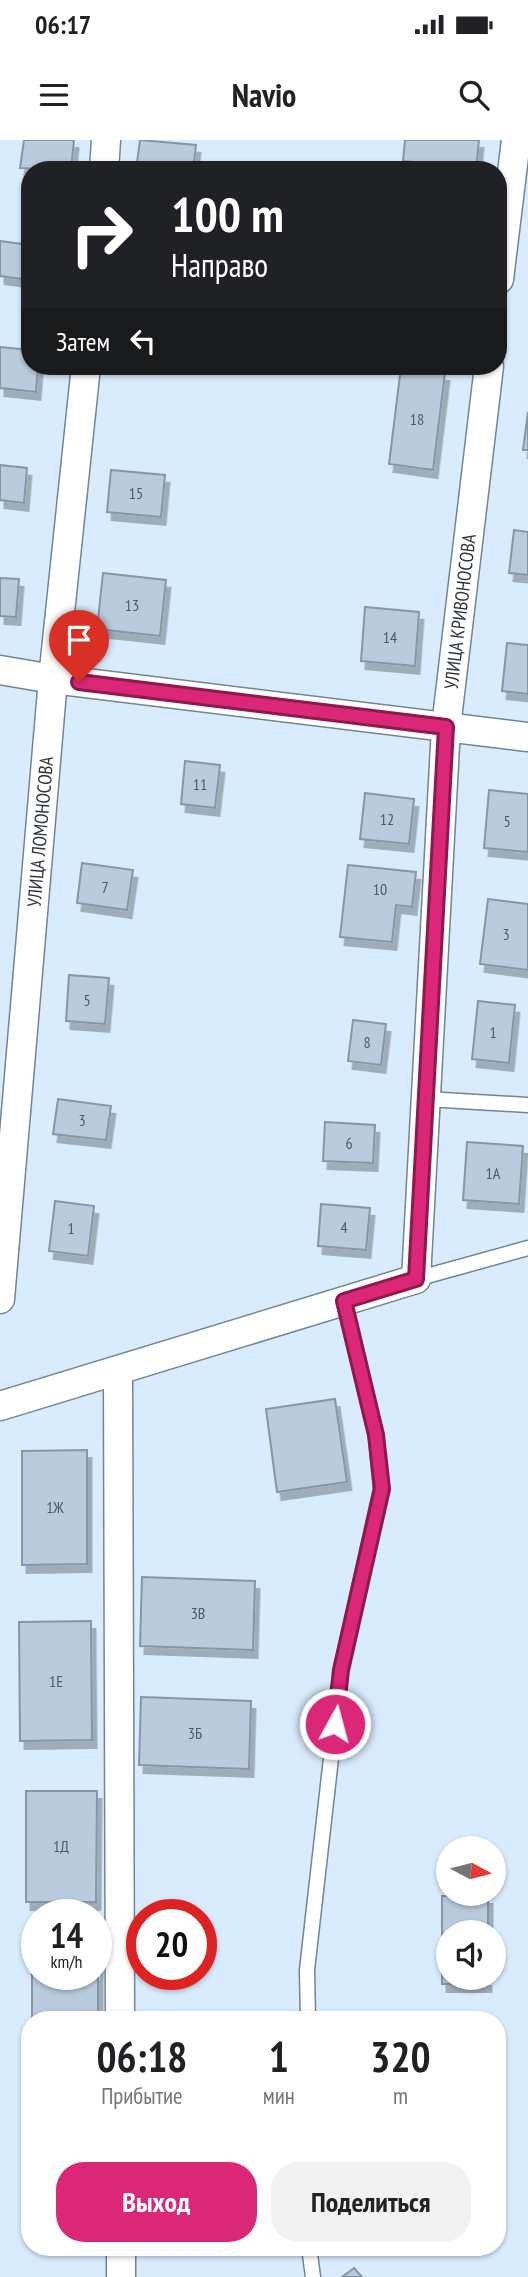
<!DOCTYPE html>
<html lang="ru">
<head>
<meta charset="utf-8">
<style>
	:root { --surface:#fff; --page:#f2f2f2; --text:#202124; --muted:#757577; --accent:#db2777 }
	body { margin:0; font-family:"PT Sans Narrow",sans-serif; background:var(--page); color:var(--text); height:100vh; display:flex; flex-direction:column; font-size:26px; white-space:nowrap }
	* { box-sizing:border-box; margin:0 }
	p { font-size:23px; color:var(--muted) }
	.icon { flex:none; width:38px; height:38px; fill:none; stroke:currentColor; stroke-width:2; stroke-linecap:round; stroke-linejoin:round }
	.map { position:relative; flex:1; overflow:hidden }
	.details { position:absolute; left:21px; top:1871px; width:485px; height:245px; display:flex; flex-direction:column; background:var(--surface); border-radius:28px; box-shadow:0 2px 5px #0004 }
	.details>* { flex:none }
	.top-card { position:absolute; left:21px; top:21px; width:486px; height:214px; border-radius:28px; box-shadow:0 2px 5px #0004; background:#202124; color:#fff; overflow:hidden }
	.needle { width:46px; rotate:97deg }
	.tools { position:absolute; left:436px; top:1696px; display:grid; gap:14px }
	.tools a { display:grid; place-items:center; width:70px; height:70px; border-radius:50%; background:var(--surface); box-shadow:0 2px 5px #0004; font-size:35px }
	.speed { position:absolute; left:21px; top:1759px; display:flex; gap:14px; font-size:35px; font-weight:700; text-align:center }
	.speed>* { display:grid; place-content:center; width:91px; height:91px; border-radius:50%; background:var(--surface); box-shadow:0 2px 5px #0004; line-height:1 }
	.speed small { font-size:18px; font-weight:400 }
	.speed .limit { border:10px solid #d22; background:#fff; color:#111 }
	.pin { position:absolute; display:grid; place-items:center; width:60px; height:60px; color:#fff; margin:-72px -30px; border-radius:50% 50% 50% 0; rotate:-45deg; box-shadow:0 0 7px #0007 }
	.pin .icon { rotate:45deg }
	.me { position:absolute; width:77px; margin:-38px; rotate:7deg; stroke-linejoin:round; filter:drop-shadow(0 0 5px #0008) }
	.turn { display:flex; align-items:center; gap:24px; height:147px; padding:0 35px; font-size:32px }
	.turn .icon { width:91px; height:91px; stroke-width:2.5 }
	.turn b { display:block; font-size:49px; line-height:60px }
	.then { display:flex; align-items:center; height:66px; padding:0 35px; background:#0003; gap:14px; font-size:26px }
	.eta { display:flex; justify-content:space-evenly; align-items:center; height:119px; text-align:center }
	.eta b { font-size:42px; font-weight:800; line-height:49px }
	.cta { display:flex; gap:14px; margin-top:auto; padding:14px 35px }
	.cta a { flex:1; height:80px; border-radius:28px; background:var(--accent); color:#fff; font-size:28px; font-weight:800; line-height:80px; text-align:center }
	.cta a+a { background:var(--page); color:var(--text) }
	.status { display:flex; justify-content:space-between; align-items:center; height:49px; padding:0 35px; background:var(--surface); direction:ltr }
	.status svg { height:19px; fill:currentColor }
	header { display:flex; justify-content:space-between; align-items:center; height:91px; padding:0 35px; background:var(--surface); font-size:32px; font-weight:800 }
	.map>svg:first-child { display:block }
	.building { fill:#b9cbdc; stroke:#8596a6; stroke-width:2; filter:url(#shadow) }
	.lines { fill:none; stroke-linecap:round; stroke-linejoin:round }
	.service-casing { stroke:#738494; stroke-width:17 }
	.minor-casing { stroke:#738494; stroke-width:31 }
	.service { stroke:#fff; stroke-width:14 }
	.minor { stroke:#fff; stroke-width:28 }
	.route-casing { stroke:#8e194d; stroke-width:18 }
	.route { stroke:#db2777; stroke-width:12 }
	.labels { text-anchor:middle; stroke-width:7; stroke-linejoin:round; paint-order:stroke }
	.number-label { font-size:16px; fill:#505a62 }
	.street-label { font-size:19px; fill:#2d343a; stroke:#d9ecfd }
</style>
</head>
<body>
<div class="status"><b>06:17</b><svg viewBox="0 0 49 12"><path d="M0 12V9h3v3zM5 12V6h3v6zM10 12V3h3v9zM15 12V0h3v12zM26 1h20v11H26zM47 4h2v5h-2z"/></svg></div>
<header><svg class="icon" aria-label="menu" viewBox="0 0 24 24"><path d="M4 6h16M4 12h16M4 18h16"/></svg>Navio<svg class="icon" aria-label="search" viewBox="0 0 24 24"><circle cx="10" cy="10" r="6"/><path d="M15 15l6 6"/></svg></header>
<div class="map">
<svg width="528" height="2137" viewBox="0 0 528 2137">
	<defs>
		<filter id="shadow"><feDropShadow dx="4.5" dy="8" stdDeviation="0" flood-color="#0004"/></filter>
	</defs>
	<rect width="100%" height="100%" fill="#d9ecfd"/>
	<path class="building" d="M24,0h50l-3,30 -51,-2z
		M140,0l56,5 -3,25h-57z
		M405,0h74l-3,29 -15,-2v3h-37v-7l-21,-2z
		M0,101l30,4v35l-30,-4z
		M0,207l30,3v16h8l-2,26 -36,-4z
		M401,227l44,6 -12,97 -44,-6z
		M528,272v38h-5z
		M0,325l27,3 -3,35 -24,-3z
		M111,330l54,5 -4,42 -54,-5z
		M514,390l14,2v43l-19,-2z
		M103,433l63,7 -6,56 -63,-7z
		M0,438l19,1 -3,38 -16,-1z
		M365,467l54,5 -4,54 -54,-5z
		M507,503l21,2v49l-26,-3z
		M185,621l35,4 -5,43 -34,-4z
		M489,650l39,4v58l-44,-4z
		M365,653l49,6 -5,45 -49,-5z
		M82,723l51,7 -6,40 -50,-7z
		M348,725l68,7 -4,35 -16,-2 -4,37 -52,-5z
		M488,759l40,5v66l-48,-6z
		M69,835l40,3 -4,46 -39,-3z
		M478,861l37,4 -6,58 -37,-4z
		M353,880l33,4 -5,41 -33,-4z
		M58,959l53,7 -5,34 -53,-6z
		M325,982l50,3 -2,38 -50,-2z
		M467,1002l56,4 -4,58 -56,-4z
		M55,1061l39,5 -6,50 -39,-5z
		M321,1064l49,4 -4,42 -48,-4z
		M335,1259l12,83 -70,10 -11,-83z
		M87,1310v114l-65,1v-114z
		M142,1437l113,4 -2,69 -113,-4z
		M91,1481l1,119 -72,1 -1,-119z
		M141,1557l110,4 -2,68 -110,-4z
		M26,1651h71l-1,111h-70z
		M442,1756h46v36h-40v46h39v6h-45z
		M32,1820h5v14h59l2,-14v60h-66z
		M354,2128l8,9h-20z"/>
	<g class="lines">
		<g class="service-casing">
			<path id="service" d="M426,959l102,6
				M416,1139l112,-31
				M308,1880l-1,-50 34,-300 40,-181 -5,-54 -32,-134
				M309,2107l4,30"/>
		</g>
		<g class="minor-casing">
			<g id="minor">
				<path d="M104,30l2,-30"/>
				<path d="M499,139l17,-139"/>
				<path d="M0,530l53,9 475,58"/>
				<path id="s1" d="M0,1159l53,-620 33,-313"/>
				<path d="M118,1231l2,649"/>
				<path id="s2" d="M0,1266l416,-127 30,-552 43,-361"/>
				<path d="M121,2107v30"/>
			</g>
		</g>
		<use href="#service" class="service"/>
		<use href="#minor" class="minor"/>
	</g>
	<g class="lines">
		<g class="route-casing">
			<path id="route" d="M79,542l367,45 -30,552 -72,22 32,134 6,54 -41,181 -6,54"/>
		</g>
		<use href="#route" class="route"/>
	</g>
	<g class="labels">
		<g class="number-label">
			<text x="417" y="285">18</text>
			<text x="136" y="359">15</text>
			<text x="132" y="471">13</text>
			<text x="390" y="503">14</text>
			<text x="200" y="650">11</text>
			<text x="387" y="685">12</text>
			<text x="507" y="687">5</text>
			<text x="105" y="753">7</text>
			<text x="380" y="755">10</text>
			<text x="506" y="800">3</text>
			<text x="87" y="866">5</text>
			<text x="493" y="898">1</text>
			<text x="367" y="908">8</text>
			<text x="82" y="986">3</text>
			<text x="349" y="1009">6</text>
			<text x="493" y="1039">1А</text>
			<text x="344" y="1093">4</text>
			<text x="71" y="1094">1</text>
			<text x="55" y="1373">1Ж</text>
			<text x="198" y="1479">3В</text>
			<text x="56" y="1547">1Е</text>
			<text x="195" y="1599">3Б</text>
			<text x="61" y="1712">1Д</text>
		</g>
		<g class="street-label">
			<text dy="7" stroke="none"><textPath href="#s2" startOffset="1104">УЛИЦА КРИВОНОСОВА</textPath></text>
			<text dy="7" stroke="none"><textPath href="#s1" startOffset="469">УЛИЦА ЛОМОНОСОВА</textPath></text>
		</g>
	</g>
</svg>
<div class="tools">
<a><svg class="needle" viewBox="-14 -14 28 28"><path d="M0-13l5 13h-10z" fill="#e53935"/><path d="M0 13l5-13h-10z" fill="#757577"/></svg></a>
<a><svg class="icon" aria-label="sound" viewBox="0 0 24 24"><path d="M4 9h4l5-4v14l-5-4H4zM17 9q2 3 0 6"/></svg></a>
</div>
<div class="speed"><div>14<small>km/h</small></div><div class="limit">20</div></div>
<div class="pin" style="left:79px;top:542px;background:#d93025"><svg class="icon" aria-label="arrive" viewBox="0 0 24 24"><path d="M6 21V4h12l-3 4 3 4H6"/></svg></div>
<svg class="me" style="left:335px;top:1584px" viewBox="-20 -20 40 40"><circle r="17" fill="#db2777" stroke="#fff" stroke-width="3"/><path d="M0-11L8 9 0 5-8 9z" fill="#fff"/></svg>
<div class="top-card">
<div class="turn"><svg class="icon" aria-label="right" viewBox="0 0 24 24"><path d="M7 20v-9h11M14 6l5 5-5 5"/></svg><div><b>100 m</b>Направо</div></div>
<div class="then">Затем<svg class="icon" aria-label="left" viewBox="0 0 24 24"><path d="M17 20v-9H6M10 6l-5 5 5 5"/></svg></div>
</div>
<section class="details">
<div class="eta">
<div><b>06:18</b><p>Прибытие</p></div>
<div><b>1</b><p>мин</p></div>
<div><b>320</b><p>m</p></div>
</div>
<div class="cta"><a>Выход</a><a>Поделиться</a></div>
</section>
</div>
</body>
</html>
